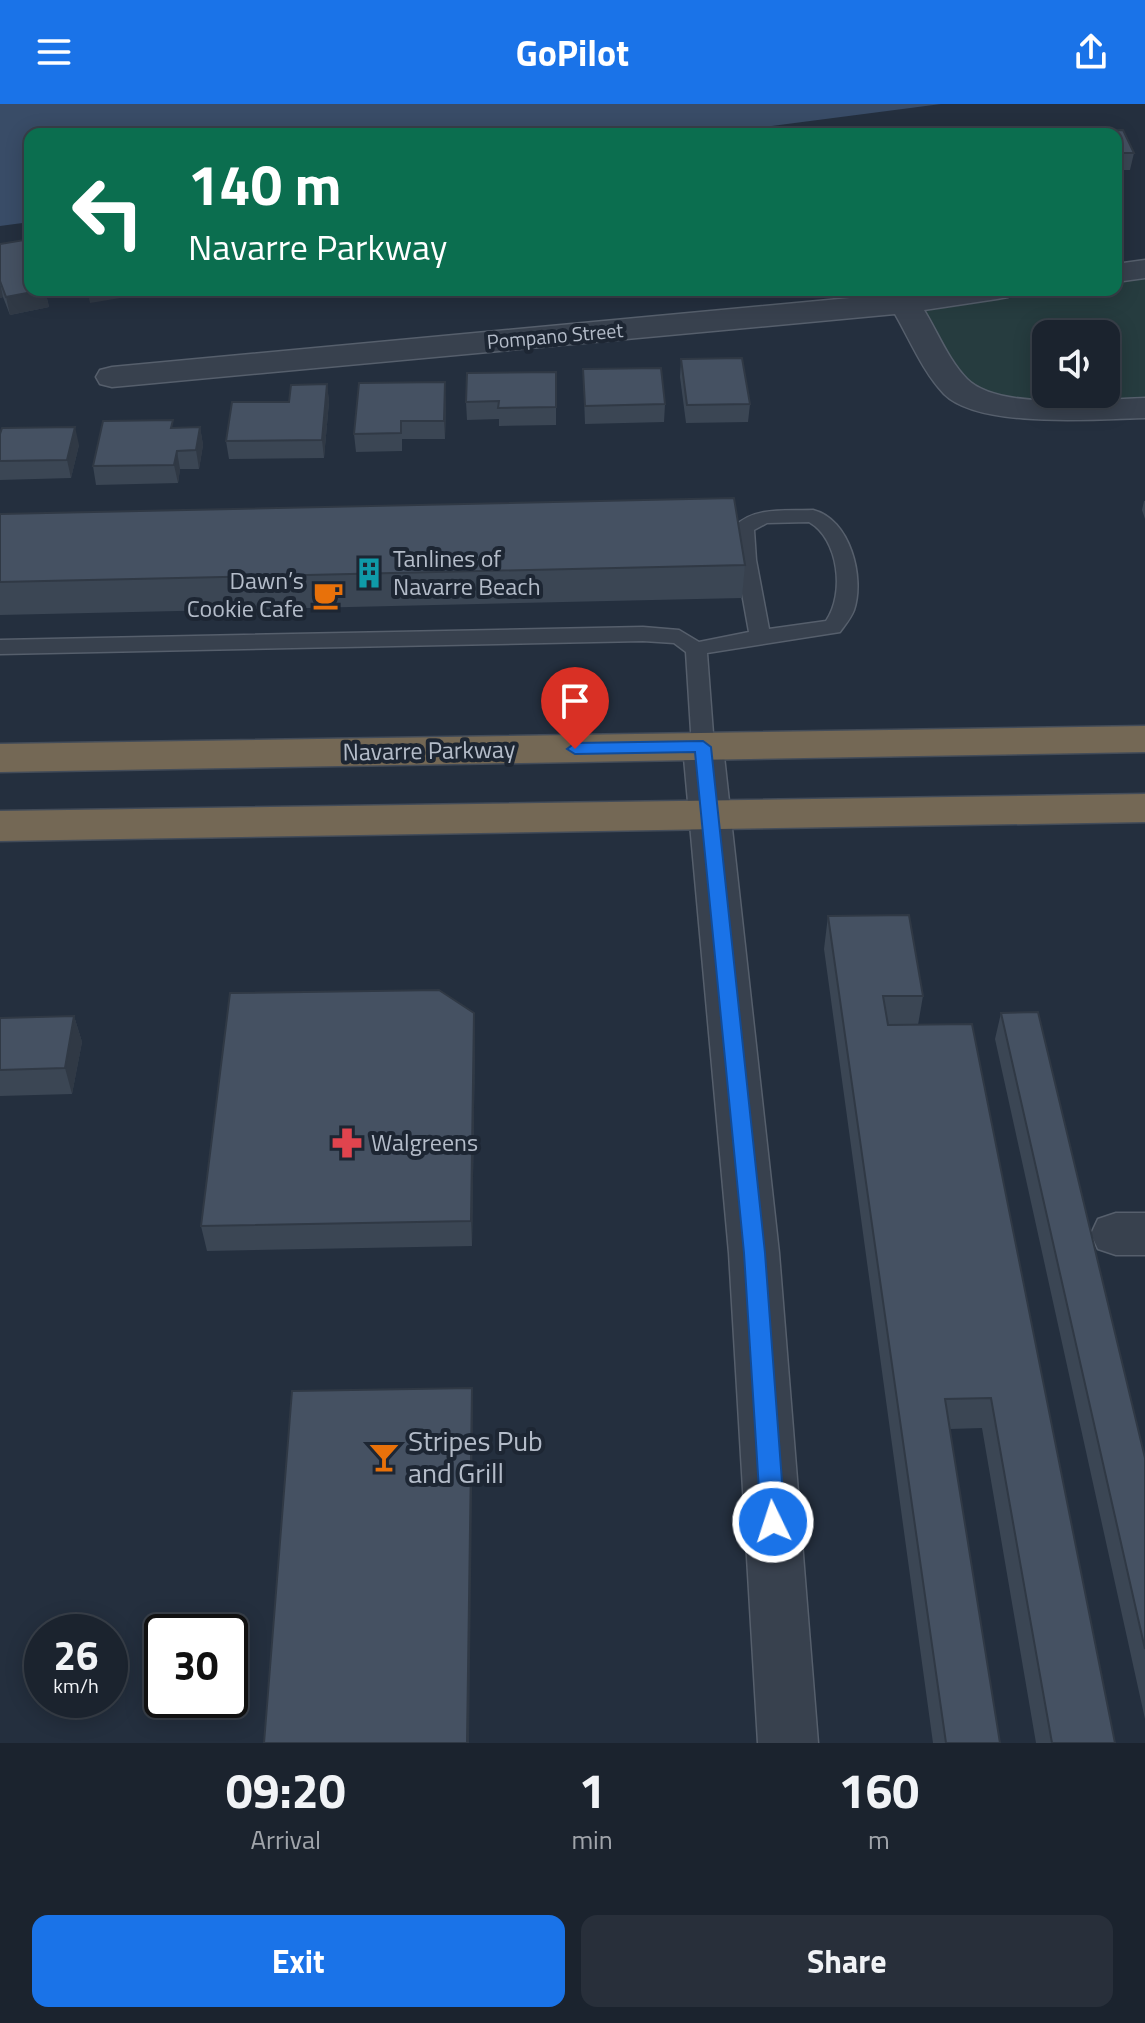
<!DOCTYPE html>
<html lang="en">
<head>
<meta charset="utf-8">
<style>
	:root { --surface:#1b232e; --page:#282f3a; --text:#f1f3f6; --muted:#a0a4aa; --line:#39404a; --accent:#1a73e8 }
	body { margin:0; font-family:"Titillium Web",sans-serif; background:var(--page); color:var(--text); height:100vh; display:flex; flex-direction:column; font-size:30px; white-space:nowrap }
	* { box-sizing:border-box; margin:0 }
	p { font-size:26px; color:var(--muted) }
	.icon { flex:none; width:44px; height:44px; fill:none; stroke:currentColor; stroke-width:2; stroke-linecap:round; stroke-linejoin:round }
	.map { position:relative; height:1639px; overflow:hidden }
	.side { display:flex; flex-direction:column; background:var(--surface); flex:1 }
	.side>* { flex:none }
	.guide { position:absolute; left:24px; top:24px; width:1098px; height:168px; border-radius:16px; box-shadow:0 4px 20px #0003,0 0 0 2px var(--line); background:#0b6e4f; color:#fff; overflow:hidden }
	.controls { position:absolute; left:1032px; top:216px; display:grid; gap:16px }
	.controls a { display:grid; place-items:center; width:88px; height:88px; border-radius:16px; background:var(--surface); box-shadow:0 4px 20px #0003,0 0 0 2px var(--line); font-size:40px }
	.speed { position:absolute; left:24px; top:1510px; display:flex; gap:16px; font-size:40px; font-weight:700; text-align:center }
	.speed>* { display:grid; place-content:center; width:104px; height:104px; border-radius:50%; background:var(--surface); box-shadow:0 4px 20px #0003,0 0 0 2px var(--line); line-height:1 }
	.speed small { font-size:20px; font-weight:400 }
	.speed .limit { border:4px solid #111; border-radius:12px; background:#fff; color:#111 }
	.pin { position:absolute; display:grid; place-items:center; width:68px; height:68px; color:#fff; margin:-82px -34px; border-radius:50% 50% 50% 0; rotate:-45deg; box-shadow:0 0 8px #0007 }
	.pin .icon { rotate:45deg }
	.me { position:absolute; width:88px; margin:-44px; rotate:356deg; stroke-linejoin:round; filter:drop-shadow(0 0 6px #0008) }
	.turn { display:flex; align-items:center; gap:28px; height:168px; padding:0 32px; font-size:36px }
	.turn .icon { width:104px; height:104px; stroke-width:2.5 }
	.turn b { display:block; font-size:56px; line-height:68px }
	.eta { display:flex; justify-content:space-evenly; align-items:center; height:136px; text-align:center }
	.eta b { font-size:48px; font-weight:700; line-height:56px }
	.action { display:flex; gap:16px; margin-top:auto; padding:16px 32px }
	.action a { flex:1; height:92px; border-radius:16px; background:var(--accent); color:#fff; font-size:32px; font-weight:700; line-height:92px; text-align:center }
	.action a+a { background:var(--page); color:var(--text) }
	header { display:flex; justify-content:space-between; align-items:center; height:104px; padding:0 32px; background:var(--accent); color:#fff; font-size:36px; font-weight:700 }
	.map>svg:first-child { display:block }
	.green { fill:#263c3f; fill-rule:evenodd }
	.water { fill:#394c67 }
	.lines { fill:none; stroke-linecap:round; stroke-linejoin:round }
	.lane-casing { stroke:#565f6c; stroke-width:3 }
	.street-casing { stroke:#565f6c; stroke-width:3 }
	.highway-casing { stroke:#434c59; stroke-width:3 }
	.lane { fill:#38414e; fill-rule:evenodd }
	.street { fill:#38414e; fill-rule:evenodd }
	.highway { fill:#746855; fill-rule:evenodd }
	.wall { fill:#3b4654 }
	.shaded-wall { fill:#303945 }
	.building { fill:#455162; stroke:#303945; stroke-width:2 }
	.route { fill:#1a73e8; stroke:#114b97; stroke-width:2 }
	.labels { text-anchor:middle; stroke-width:8; stroke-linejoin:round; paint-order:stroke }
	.far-street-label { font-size:20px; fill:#b4bcc9; stroke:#1d2633 }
	.poi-label { font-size:24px; fill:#b4bcc9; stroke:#1d2633; text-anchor:start }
	.street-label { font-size:24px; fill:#b4bcc9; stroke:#1d2633 }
	.near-poi-label { font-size:28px; fill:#b4bcc9; stroke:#1d2633; text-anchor:start }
</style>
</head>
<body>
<header><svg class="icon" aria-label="menu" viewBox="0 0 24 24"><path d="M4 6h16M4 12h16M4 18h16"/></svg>GoPilot<svg class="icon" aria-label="share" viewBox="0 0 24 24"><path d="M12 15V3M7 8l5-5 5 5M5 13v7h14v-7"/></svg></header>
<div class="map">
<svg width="1145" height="1639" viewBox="0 0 1145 1639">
	<rect width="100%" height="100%" fill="#242f3e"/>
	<path class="green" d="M1145,174v120c-36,0 -149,8 -173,-13 -14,-13 -36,-56 -48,-74l142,-21h50v-7zM1046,230h60v60h-60z"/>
	<path class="water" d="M0,0h941l-231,30h-680v88l-30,4z"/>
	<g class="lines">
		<g class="lane-casing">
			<path id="lane" d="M813,406c37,9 52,67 41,100 -3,8 -9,15 -14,22l-133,21 7,94 -3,5h-16l-3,-5 -6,-95 -12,-9 -31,-2 -643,13v-14l643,-13 36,3 20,12 50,-10 -13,-72 -2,-33c20,-21 53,-16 79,-17zM809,418c30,17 36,72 17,99l-57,8 -13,-69 -2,-30 13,-7z"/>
		</g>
		<g class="street-casing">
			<path id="street" d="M1145,156v18l-29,4v-18z
				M935,186h78l-5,7 -11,2 -73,11c14,23 25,51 43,69 32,32 134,20 178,19v20c-48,1 -166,11 -201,-24 -21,-22 -34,-54 -49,-80l-783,73 -12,-3 -4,-7 4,-7 12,-3z
				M703,629l14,4 6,10 56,506 39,490h-60l-29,-490 -46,-506 6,-10z
				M1116,1109h29v42h-29l-18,-6 -7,-15 7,-15z"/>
		</g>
		<g class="highway-casing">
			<path id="highway" d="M1145,622v26l-1145,20v-28z
				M1145,690v28l-1145,19v-30z"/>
		</g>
		<use href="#lane" class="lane"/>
		<use href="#street" class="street"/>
		<use href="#highway" class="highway"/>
	</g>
	<path class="wall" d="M1123,26l11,23 -4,17h-14v-36h-106v-3z
		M0,140l45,46 4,17 -39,8 -7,-18 -3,1z
		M139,186h38v2l-37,2z
		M289,186h40l-1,3 -38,1z
		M681,255l69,45 -2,18 -62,1 -6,-46z
		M583,265l82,35 -1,18 -79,2z
		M556,268v53l-57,1v-7l-32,1 -1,-18z
		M327,280l2,18 -5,56 -95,1 -3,-18 63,-39z
		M446,296l-1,39h-43v12l-46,1 -2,-18z
		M174,323h26l3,18 -4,24h-19l-2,14 -82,2 -3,-19z
		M0,330l79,11 -8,33 -71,2z
		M1144,397h1v18l-3,-9z
		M0,410l745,51 -3,33 -742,17z
		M828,812l95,80 -5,29 197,718h-79l-54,-315 -32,1 50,314h-67l-109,-794z
		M474,909l1,26 -3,207 -265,5 -6,-25z
		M1001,909l144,445v261l-150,-680z
		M74,912l8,26 -10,52 -72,2v-78z"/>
	<path class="shaded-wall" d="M0,178l3,15 -3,1z
		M45,186l4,17 -39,8 -4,-18z
		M58,186h28l1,3 -28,4z
		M87,186h37l2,7 -36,6z
		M445,278l1,18 -1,39 -1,-18z
		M327,280l2,18 -5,56 -2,-18z
		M75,323l4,18 -8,33 -4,-18z
		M200,323l3,18 -4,24 -3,-19z
		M177,347l3,18 -2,14 -4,-18z
		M474,909l1,26 -3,207 -1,-25z
		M74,912l8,26 -10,52 -7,-26z
		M472,1284l1,24 -4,331h-2z"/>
	<path class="building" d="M1123,26l11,23h-18v-19h-105l-1,-3z
		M24,136l6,14v36h13l-37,7 -6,-16v-37z
		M742,254l8,46 -63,1 -6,-46z
		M661,264l4,36 -80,2 -2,-37z
		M556,268v35l-58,1 1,-7 -33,1 1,-29z
		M445,278l-1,39h-43v12l-47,1 5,-51z
		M327,280l-5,56 -96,1 6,-39h57l2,-17z
		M173,316l-2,8 29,-1 -4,23 -19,1 -3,14 -81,1 10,-45z
		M75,323l-8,33 -67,1v-27l2,-6z
		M734,394l11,67 -745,17v-68z
		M909,811l14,81h-40l5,29 84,-1 143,719h-63l-61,-345 -46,1 55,344h-54l-118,-827z
		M439,886l35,23 -3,208 -270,5 29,-233z
		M1038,908l107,446v191l-144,-636z
		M74,912l-9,52 -65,2v-52z
		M472,1284l-5,355h-203l28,-352z"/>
	<path class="route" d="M703,637l8,6 54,506 20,269 -4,7 -8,4 -8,-4 -4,-7 -17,-269 -49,-501 -120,2 -8,-5 8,-6z"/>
	<defs>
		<g id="building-bare" transform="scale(2.4)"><path d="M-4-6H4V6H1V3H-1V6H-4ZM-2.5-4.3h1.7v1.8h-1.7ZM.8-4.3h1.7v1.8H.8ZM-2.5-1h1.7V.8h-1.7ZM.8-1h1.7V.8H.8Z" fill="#0f9aa8" stroke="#1d2633" stroke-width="2.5" paint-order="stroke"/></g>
		<g id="cafe-bare" transform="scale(2.4)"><path d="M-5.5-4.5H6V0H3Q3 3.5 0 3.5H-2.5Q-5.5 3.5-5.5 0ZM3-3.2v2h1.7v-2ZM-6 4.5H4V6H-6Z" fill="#e8710a" stroke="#1d2633" stroke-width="2.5" paint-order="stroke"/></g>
		<g id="pharmacy-bare" transform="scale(2.4)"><path d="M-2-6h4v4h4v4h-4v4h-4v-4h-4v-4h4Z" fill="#e0444e" stroke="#1d2633" stroke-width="2.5" paint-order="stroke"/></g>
		<g id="bar-bare" transform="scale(2.4)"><path d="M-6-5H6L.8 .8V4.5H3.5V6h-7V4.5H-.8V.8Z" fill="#e8710a" stroke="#1d2633" stroke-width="2.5" paint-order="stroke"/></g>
	</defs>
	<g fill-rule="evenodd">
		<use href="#building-bare" x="369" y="469"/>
		<use href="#cafe-bare" x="328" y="491"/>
		<use href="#pharmacy-bare" x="347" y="1039"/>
		<use href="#bar-bare" x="384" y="1353"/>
	</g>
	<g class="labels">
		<g class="far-street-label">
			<text transform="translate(555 232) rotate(-5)" y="7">Pompano Street</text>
		</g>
		<g class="poi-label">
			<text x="393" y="463">Tanlines of<tspan x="393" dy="28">Navarre Beach</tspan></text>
			<text x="304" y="485" text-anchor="end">Dawn’s<tspan x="304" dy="28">Cookie Cafe</tspan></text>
			<text x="371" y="1047">Walgreens</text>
		</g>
		<g class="street-label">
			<text transform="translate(429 647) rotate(-1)" y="8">Navarre Parkway</text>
		</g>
		<g class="near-poi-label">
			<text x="408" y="1347">Stripes Pub<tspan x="408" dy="32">and Grill</tspan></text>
		</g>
	</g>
</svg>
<div class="controls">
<a><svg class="icon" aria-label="sound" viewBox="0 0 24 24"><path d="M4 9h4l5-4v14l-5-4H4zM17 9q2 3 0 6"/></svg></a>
</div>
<div class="speed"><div>26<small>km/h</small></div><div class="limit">30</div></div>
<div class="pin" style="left:575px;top:645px;background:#d93025"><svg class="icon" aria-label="arrive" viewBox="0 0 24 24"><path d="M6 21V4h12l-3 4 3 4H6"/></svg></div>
<svg class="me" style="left:773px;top:1418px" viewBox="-20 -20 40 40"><circle r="17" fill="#1a73e8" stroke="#fff" stroke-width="3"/><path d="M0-11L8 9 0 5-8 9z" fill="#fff"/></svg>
<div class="guide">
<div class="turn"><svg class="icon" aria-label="left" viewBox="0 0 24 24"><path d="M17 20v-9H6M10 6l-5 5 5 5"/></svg><div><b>140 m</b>Navarre Parkway</div></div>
</div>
</div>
<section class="side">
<div class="eta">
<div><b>09:20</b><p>Arrival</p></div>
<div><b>1</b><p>min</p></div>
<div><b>160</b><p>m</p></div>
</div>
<div class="action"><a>Exit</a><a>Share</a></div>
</section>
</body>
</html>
